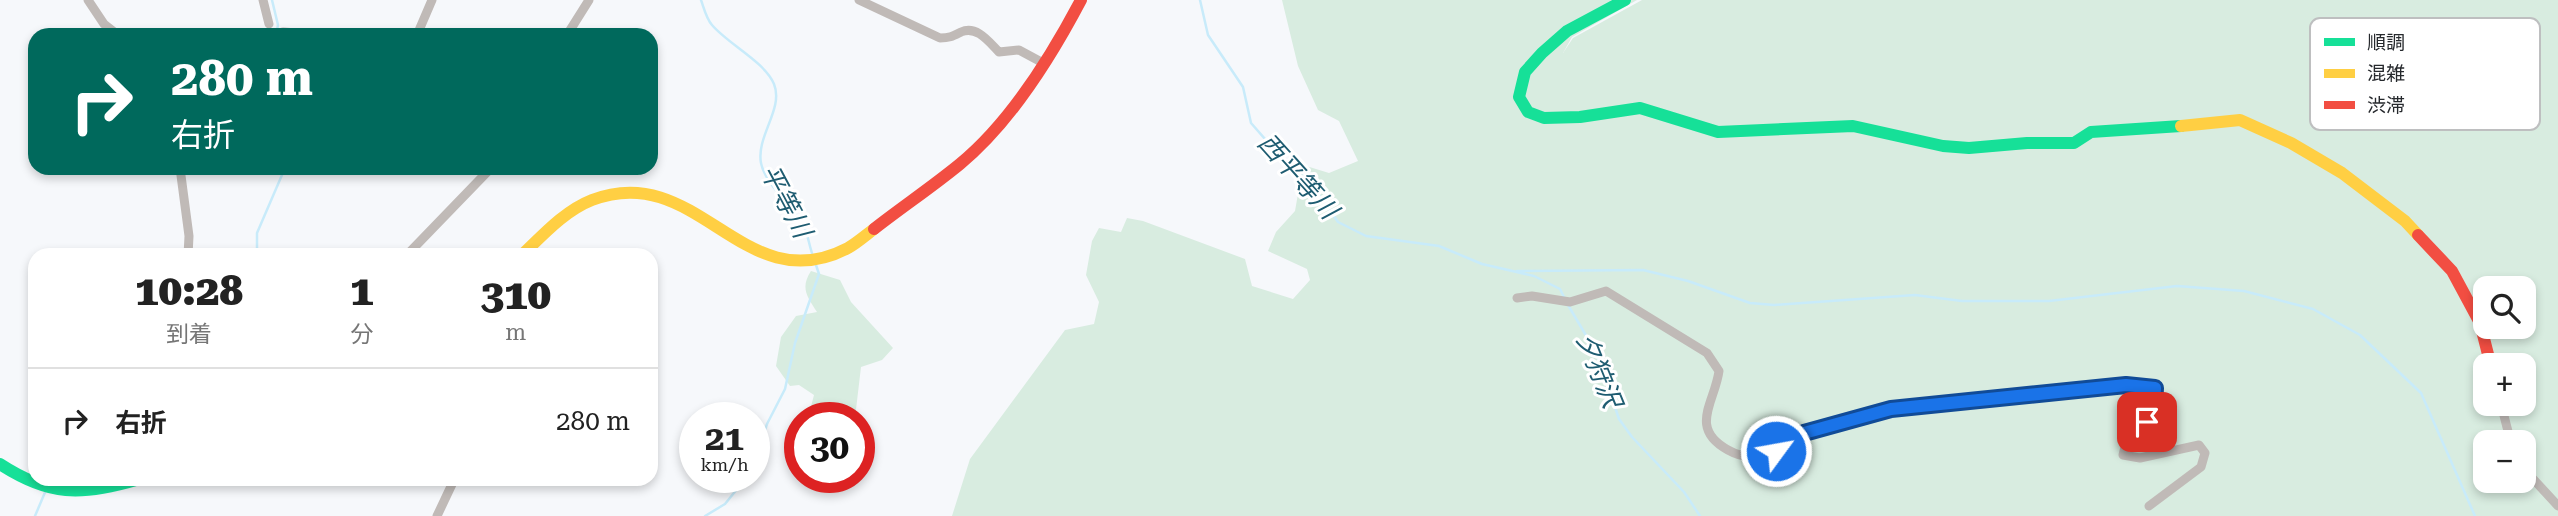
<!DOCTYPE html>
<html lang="ja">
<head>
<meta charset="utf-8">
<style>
	:root { --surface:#fff; --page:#f6f6f6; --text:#222; --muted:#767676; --line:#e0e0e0 }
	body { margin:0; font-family:"Roboto Serif","Noto Sans JP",serif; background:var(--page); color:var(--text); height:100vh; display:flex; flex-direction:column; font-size:26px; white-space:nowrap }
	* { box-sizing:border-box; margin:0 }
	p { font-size:23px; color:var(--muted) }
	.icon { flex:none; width:38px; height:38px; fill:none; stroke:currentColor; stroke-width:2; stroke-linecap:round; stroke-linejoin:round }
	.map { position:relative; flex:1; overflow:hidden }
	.panel { position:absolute; left:28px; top:248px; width:630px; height:238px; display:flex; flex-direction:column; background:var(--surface); border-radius:21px; box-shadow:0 4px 10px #0003 }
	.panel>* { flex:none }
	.hud { position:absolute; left:28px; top:28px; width:630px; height:147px; border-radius:21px; box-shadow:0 4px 10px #0003; background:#00695c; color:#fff; overflow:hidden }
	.fabs { position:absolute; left:2473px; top:276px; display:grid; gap:14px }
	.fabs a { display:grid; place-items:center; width:63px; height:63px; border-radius:14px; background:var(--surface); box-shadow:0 4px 10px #0003; font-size:35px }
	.speed { position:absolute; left:679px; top:402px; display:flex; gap:14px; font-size:35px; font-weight:700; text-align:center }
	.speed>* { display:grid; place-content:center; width:91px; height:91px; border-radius:50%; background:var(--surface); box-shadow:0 4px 10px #0003; line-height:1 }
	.speed small { font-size:18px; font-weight:400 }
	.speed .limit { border:10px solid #d22; background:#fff; color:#111 }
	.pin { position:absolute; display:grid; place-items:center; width:60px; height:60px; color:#fff; margin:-30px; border-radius:14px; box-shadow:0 4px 10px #0006 }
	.me { position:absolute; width:77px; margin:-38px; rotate:58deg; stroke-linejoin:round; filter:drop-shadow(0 0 5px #0008) }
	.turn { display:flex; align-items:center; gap:24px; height:147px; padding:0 28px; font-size:32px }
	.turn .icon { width:91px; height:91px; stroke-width:2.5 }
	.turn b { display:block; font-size:49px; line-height:60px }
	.eta { display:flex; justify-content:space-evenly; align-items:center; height:119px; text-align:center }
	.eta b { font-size:42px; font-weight:800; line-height:49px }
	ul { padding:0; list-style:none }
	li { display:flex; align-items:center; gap:21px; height:105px; padding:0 28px; border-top:2px solid var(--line) }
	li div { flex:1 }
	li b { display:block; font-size:26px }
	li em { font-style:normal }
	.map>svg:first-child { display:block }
	.green { fill:#d8ece0; fill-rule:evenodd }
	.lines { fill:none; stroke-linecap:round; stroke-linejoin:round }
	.stream { stroke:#c8ebfa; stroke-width:2.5 }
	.street { stroke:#c0bab7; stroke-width:9 }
	.fast { stroke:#16e098; stroke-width:12 }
	.slow { stroke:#ffcf43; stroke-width:12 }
	.jam { stroke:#f24e42; stroke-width:12 }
	.route-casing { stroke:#114b97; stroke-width:18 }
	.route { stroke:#1a73e8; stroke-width:12 }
	.labels { text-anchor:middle; stroke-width:6; stroke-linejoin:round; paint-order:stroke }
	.water-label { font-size:26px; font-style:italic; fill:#1e5c71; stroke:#fff }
	.key { fill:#fff; stroke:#bebfc0; stroke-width:2 }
	.key-label { font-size:19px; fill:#26292d }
</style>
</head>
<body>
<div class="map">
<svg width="2558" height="516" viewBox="0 0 2558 516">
	<rect width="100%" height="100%" fill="#f6f8fb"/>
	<path class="green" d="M1282,0h355l-65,37 -9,16 10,-15 69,-38h916v516h-1606l18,-57 95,-129 29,-6 5,-22 -13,-27 6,-34 7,-13 22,4 6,-14 16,3 102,38 7,27 41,13 17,-19 -3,-11 -39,-18 8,-19 19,-21 8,-46 26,8 29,-12 -19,-40 -21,-11 -20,-44zM2485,289h39v38h-39zM2485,366h39v38h-39zM2485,443h39v38h-39z
		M811,271l29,9 11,22 42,46 -11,12 -21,7 -6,51h-47l6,-23 -15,-10 -9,1 -14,-20 5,-29 15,-21 21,-4c-10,-16 -17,-24 -6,-41z"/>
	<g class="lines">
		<path class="stream" d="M272,0l6,25 -2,10
			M701,0c3,8 5,18 11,25 16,19 53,37 62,59 10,25 -18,52 -13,79 4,21 32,44 42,62 5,8 6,21 10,31
			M1200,0l8,35 35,52 8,36 28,32 26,20 33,47 28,14 73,10 43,18 52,12 26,13 5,10
			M257,256v-23l28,-65
			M1517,271l126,-1 45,11 62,22 24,2 141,-10 47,6h87l128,-15 67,5 69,18 47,26 61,58 54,123
			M1568,305l29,49 22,65 13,18 52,55 16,24
			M754,463l13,-39 18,-35 10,-46 24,-69 -4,-12
			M35,516l11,-26
			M705,516l20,-12 21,-26"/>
		<path class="street" d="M88,0l16,24 14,11
			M263,0l6,24
			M859,0l81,38c10,0 13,-2 21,-6 16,-7 28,10 38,20l20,-2 26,14
			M283,32l44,3
			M417,35l15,-35
			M567,35l22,-35
			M180,168l9,68 -1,20
			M406,256l85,-88
			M1517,298l15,-2 38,6 36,-11 101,62 12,18c-4,31 -31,57 9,79 32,18 50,-5 77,-17 15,-6 31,-10 46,-14 42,-13 88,-16 132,-20 47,-4 95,-9 143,-14l29,3c-1,43 -25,33 -32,67l17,3 59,-13 6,8 -4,14 -52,39
			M2501,404l10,39
			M2524,469l34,37
			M437,516l17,-36"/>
		<path class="fast" d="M1625,0l-58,31 -25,22 -17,19 -6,25 9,15 16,6 36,-1 60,-9 78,24 135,-6 90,20 26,2 58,-5h47l17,-11 90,-6
			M0,464c49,32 81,32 136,16"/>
		<path class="slow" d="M2181,126l59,-6 51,23 51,30 63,48 13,14
			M521,256c21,-20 43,-45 71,-56 106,-41 151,103 256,48 9,-5 18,-13 26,-19"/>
		<path class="jam" d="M874,229c28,-22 58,-42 86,-65 50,-41 91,-107 121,-164
			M2418,235l34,36 28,52 11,43"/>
	</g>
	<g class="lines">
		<g class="route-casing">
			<path id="route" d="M1776,451l28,-18 87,-24 235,-24 29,3 -1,18 -7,16"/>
		</g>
		<use href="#route" class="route"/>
	</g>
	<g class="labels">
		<g class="water-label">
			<text transform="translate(1298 176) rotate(48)" y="9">西平等川</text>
			<text transform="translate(786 201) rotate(62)" y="9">平等川</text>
			<text transform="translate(1599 370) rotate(68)" y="9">夕狩沢</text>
		</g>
	</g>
	<rect x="2310" y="18" width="230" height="112" rx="10" class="key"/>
	<rect x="2324" y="38" width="31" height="8" fill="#16e098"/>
	<rect x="2324" y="69" width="31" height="9" fill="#ffcf43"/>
	<rect x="2324" y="101" width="31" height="8" fill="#f24e42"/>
	<g class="key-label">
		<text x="2367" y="49">順調</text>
		<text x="2367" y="80">混雑</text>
		<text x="2367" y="112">渋滞</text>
	</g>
</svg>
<div class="fabs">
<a><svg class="icon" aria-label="search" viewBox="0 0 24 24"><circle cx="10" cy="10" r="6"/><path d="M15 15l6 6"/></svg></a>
<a>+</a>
<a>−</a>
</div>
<div class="speed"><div>21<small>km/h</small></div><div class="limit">30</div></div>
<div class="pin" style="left:2147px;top:422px;background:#d93025"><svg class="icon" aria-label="arrive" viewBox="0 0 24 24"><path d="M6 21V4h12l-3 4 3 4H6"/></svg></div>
<svg class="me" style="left:1776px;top:451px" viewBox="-20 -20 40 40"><circle r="17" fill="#1a73e8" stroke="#fff" stroke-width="3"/><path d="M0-11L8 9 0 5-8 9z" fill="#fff"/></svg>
<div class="hud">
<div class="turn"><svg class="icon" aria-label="right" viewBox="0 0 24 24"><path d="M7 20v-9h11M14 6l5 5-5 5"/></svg><div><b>280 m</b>右折</div></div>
</div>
<section class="panel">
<div class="eta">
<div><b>10:28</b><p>到着</p></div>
<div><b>1</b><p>分</p></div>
<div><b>310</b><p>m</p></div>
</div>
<ul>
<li><svg class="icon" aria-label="right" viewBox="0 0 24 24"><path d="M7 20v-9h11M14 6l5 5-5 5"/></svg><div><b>右折</b></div><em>280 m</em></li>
</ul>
</section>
</div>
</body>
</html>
